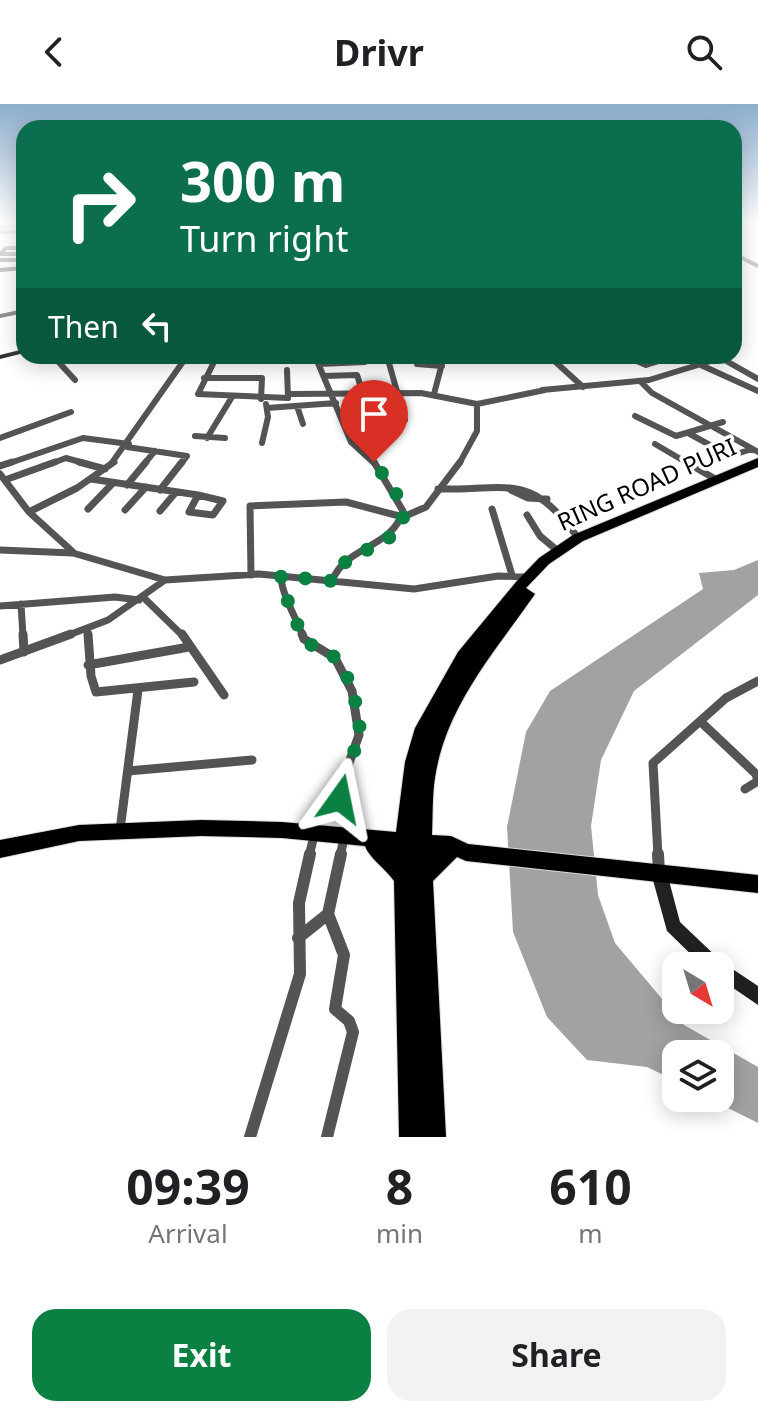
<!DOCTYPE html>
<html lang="en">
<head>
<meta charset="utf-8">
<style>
	:root { --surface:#fff; --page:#f2f2f2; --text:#202124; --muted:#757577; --accent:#0b8043 }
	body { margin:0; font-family:"Noto Sans",sans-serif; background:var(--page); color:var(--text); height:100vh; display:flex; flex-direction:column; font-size:30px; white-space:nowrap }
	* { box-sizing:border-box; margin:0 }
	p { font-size:26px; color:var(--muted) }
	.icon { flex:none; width:44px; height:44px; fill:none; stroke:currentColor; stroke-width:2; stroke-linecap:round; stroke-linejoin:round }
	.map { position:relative; height:1033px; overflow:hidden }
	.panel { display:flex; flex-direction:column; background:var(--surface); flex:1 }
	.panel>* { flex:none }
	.hud { position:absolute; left:16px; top:16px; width:726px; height:244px; border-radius:24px; box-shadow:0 4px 20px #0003; background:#0b6e4f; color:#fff; overflow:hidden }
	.needle { width:52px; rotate:142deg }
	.fabs { position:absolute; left:662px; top:848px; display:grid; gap:16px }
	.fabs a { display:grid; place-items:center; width:72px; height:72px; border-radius:16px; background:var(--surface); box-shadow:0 4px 20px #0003; font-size:40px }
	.pin { position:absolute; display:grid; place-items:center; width:68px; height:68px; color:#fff; margin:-82px -34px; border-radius:50% 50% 50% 0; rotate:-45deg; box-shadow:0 0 8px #0007 }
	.pin .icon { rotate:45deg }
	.me { position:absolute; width:88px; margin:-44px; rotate:12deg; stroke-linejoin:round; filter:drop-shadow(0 0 6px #0008) }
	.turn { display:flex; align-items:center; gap:28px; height:168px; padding:0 32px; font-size:36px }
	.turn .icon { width:104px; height:104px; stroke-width:2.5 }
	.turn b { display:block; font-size:56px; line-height:68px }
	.then { display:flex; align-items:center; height:76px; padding:0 32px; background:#0003; gap:16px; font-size:30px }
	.eta { display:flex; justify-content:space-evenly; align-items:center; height:136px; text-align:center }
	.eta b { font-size:48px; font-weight:700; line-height:56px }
	.cta { display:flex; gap:16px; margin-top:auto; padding:16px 32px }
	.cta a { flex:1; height:92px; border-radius:24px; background:var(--accent); color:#fff; font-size:32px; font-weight:700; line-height:92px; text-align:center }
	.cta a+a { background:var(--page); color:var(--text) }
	header { display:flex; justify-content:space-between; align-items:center; height:104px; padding:0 32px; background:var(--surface); font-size:36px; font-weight:700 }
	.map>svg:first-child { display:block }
	.water { fill:#a2a2a2 }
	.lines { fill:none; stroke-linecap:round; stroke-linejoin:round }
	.highway-casing { stroke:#dbdbdb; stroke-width:2 }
	.street-far4 { stroke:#545454; stroke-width:4 }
	.street-far3 { stroke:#545454; stroke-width:6 }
	.street-far2 { stroke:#545454; stroke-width:7 }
	.street-far1 { stroke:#545454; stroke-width:9 }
	.street { stroke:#545454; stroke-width:12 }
	.secondary { fill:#212121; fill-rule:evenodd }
	.highway { fill:#000; fill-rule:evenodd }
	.route { stroke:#0b8043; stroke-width:14; stroke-dasharray:0 25.2 }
	.labels { text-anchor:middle; stroke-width:7; stroke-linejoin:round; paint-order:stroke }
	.street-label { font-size:24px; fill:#000; stroke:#fff }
</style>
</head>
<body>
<header><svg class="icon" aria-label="back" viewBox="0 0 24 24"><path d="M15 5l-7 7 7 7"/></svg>Drivr<svg class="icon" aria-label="search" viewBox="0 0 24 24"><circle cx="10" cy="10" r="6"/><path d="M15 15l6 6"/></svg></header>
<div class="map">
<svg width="758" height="1033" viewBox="0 0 758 1033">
	<rect width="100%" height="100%" fill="#fff"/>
	<path class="water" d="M758,456v35l-124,96 -33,69 -10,66 7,69 17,48 69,82 74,42v56l-50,-25h12v-44h-44v27l-29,-14 -60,-7 -40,-43 -34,-85 -6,-105 19,-95 24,-41 153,-102 -4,-16 35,-3z"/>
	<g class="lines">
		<g class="highway-casing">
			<path id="highway" d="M758,354v9l-175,74 -34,23 -23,24 9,6c-39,56 -87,110 -99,178 -4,20 -3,42 -4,63l19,1 17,8 290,31v18l-292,-32 -9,-4 -24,24 13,256h-47l-5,-256c-8,-12 -25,-23 -29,-35l-83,-8 -81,-2 -122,5 -79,17v-18l79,-15 122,-5 81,2 114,10 9,-70 10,-34 43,-76 58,-70 23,-24 34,-23z"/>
		</g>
		<path class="street-far4" d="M0,123l24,-2
			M1,128h23
			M0,150l6,-6h18
			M0,150h24
			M734,150l24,12
			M0,156h24
			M0,166l24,-2
			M0,212l24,-5"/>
		<path class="street-far3" d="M53,252l22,24
			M217,252l-19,38 90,4 -1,-28
			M315,252l36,86 24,22
			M387,252l18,64
			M549,252l34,31
			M625,252l21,9 29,-9
			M681,252l77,35
			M721,254l37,21
			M554,257l35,-5
			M319,260l46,-2
			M417,260l25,2
			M324,272l33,-1 6,18
			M204,274h58l-1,21
			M640,277l12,12 106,59
			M542,286l107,-10 78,-24
			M290,290l131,-1 56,11 68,-14
			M434,290l10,-38
			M297,302l6,18
			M267,304l69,-5
			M635,312l41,20 47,-14
			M688,329l42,23 22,-7
			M195,332l30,2
			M0,334l71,-26
			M207,334l25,-41
			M262,339l6,-26 -2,-13
			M655,340l34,20
			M127,343l60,9 -6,8
			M7,360l76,-26 46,6
			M50,360l16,-6 21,6
			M111,360l76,-108
			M144,360l11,-13
			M459,360l18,-33v-27"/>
		<path class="street-far2" d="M79,358l26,7
			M686,358l31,18
			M0,362l12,-4
			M0,370l29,38
			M91,375l107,16
			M5,376l50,-18
			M127,381l19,-23
			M438,385c72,1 93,-17 140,49
			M160,386l22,-28
			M511,386l17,8 19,1
			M198,391l25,6 -10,14 -24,-3z
			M88,405l25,-26
			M492,405l20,66
			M125,406l21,-23
			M160,407l16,-19
			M527,411l13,21 18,15
			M0,446l73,3 92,27 94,-6 155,15 84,-13 31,1
			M73,448l-44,-40 48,-24 37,-26
			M251,471l-1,-69 96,-4 57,15 23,-10 34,-45
			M281,472c0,17 15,42 22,60
			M332,477c14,-36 60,-32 71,-70l-29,-49
			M143,493l40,39
			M21,500l2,32
			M0,502l115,-9 24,3
			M87,526l1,6
			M66,532l42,-16 57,-40"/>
		<path class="street-far1" d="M23,530l1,18
			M88,530l3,42 5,16 98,-10
			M182,530l42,61
			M302,530l2,5 31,19 17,33 7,44 -19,53 9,47
			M0,556l71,-26
			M88,561l101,-18
			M702,619l54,51 2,7 -13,8
			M128,667l124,-11
			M120,726l18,-140
			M309,752l4,-16
			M340,752l3,-13
			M658,752l-5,-93 73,-65 32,-17"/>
		<path class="street" d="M658,750l1,19
			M298,834l30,-24
			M250,1033l50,-163 -1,-71 11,-49
			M327,1033l26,-105 -4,-11 -14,-12 9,-54 -16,-41 13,-60"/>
		<path class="secondary" d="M24,245v4l-24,6v-4z
			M659,762l6,2 2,5 13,49 42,40 36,24v19l-38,-26v-13h-17l-36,-35 -16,-58 2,-5z"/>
		<use href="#highway" class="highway"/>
	</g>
	<linearGradient id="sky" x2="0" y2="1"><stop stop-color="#8cadcc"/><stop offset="0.45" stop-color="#fff"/><stop offset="1" stop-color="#fff" stop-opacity="0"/></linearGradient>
	<rect width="758" height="264" fill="url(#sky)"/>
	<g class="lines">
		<path class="route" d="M340,695c0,-27 23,-54 19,-77 -3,-21 -9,-47 -24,-64 -7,-8 -18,-8 -26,-15 -9,-6 -28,-57 -28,-67l51,5c6,-33 77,-33 71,-71 -2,-14 -21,-36 -29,-48"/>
	</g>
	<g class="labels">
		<g class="street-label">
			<text transform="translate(647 381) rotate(-24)" y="8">RING ROAD PURI</text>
		</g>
	</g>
</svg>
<div class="fabs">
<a><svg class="needle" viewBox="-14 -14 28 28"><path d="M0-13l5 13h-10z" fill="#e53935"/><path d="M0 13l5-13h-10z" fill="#757577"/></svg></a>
<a><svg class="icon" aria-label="layers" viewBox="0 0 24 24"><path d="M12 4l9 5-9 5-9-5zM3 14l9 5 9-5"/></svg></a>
</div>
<div class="pin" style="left:374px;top:358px;background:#d93025"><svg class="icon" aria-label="arrive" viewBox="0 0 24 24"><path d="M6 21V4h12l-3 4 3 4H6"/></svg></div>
<svg class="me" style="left:340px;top:695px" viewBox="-20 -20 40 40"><path d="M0-17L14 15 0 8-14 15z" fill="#0b8043" stroke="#fff" stroke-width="4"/></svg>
<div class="hud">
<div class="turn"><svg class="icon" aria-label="right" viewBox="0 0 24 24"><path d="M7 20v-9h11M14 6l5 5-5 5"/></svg><div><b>300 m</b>Turn right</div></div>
<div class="then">Then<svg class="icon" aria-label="left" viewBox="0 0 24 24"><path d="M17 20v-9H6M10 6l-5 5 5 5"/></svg></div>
</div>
</div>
<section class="panel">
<div class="eta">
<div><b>09:39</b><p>Arrival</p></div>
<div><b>8</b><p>min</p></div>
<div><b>610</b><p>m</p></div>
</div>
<div class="cta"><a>Exit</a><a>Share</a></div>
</section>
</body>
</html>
